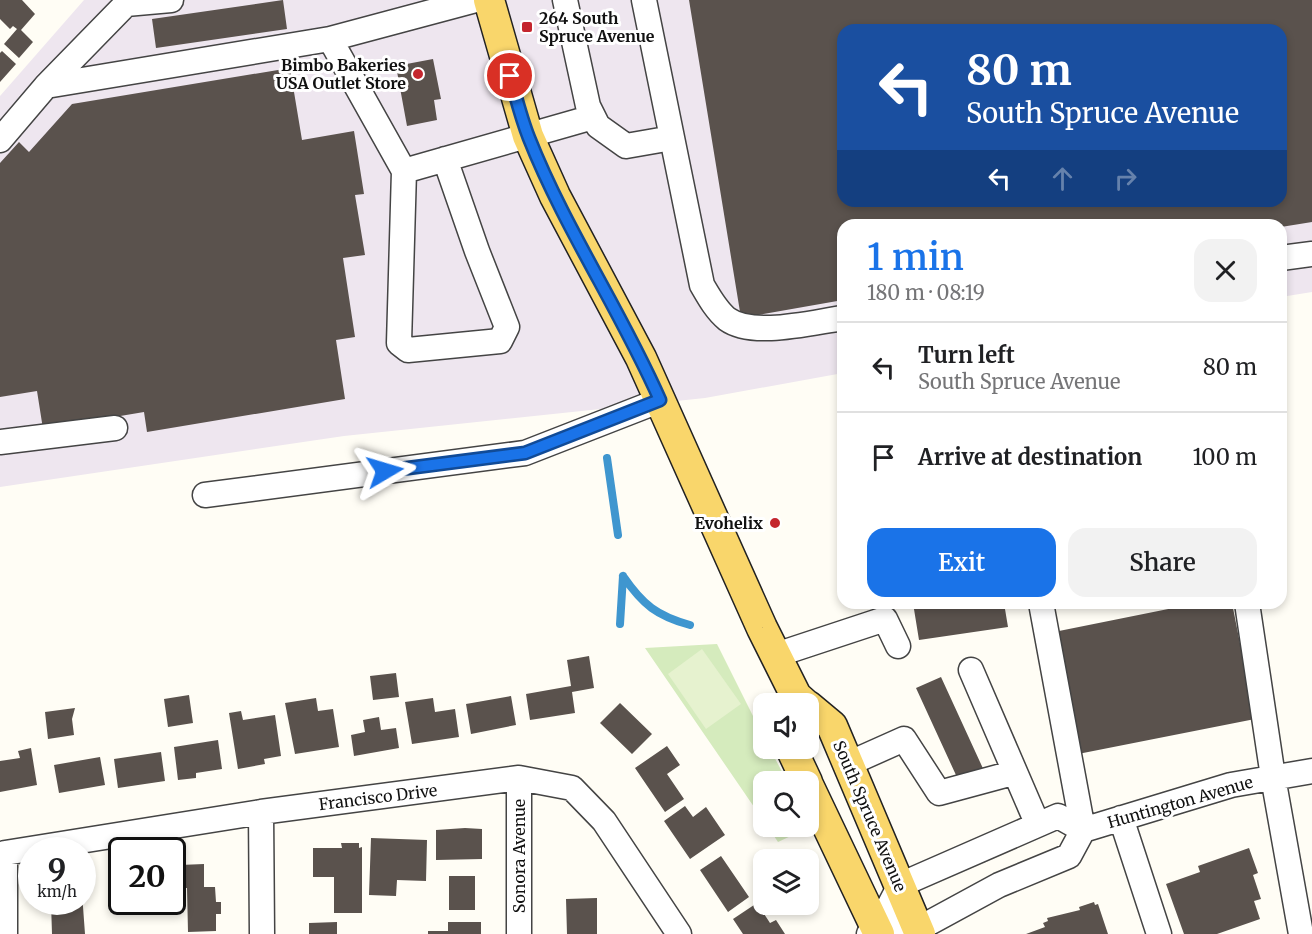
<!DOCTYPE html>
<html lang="en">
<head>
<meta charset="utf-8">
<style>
	:root { --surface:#fff; --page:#f2f2f2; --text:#202124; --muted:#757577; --line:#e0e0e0; --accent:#1a73e8 }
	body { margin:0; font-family:Merriweather,serif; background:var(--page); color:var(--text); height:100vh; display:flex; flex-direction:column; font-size:22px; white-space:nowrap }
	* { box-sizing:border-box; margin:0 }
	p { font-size:20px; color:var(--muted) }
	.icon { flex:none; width:33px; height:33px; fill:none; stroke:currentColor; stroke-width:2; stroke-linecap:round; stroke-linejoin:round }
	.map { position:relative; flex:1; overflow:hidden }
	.drawer { position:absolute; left:837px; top:219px; width:450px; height:390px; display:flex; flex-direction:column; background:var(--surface); border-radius:18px; box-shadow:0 3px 9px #0003 }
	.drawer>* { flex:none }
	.hud { position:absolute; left:837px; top:24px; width:450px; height:183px; border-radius:18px; box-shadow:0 3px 9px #0003; background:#1a4fa0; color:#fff; overflow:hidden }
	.buttons { position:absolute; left:753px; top:693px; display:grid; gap:12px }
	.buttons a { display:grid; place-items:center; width:66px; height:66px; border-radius:12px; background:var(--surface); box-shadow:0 3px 9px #0003; font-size:30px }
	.speed { position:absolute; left:18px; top:837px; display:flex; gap:12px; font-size:30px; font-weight:700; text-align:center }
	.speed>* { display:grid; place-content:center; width:78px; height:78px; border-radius:50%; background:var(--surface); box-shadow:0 3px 9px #0003; line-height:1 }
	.speed small { font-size:15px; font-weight:400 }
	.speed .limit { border:3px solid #111; border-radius:9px; background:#fff; color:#111 }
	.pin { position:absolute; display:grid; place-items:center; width:51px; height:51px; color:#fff; margin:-26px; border:3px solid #fff; border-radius:50%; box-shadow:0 2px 6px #0007 }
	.me { position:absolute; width:66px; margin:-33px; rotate:83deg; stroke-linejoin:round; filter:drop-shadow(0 0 4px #0008) }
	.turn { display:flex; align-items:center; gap:21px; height:126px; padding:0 30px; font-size:27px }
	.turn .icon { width:78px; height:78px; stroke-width:2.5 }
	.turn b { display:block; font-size:42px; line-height:51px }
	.lanes { display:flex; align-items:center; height:57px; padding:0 30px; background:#0003; justify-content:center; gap:30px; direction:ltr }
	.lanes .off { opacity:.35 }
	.round { display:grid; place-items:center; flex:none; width:63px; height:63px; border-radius:18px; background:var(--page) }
	.headline { display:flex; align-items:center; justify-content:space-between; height:102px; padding:0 30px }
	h1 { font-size:36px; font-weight:600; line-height:45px; color:var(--accent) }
	.cta { display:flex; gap:12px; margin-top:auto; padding:12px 30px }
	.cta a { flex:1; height:69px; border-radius:18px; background:var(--accent); color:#fff; font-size:24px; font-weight:600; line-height:69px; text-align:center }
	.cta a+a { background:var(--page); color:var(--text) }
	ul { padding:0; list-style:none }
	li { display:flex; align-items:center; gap:18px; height:90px; padding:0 30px; border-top:2px solid var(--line) }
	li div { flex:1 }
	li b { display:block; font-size:22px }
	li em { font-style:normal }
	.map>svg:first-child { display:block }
	.industrial { fill:#eee6ef; fill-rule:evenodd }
	.green { fill:#d5ebbd }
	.pitch { fill:#e6f2cf }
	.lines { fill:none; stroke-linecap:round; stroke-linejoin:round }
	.stream { stroke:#3f96cf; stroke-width:8 }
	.building { fill:#5a524d; fill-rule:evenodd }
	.minor-casing { stroke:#444; stroke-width:27 }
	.major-casing { stroke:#222; stroke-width:33 }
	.minor { stroke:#fff; stroke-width:24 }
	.major { stroke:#f9d66b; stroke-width:30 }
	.route-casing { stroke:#114b97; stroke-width:15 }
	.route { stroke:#1a73e8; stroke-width:10 }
	.poi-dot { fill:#c4262e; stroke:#fff; stroke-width:2 }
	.labels { text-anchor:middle; stroke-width:6; stroke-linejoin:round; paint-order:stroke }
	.poi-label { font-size:16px; font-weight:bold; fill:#111; stroke:#fff; text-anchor:end }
	.street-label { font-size:16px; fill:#111; stroke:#fff }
</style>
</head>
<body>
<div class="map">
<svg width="1312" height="934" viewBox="0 0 1312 934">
	<rect width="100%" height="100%" fill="#fffdf5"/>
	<path class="industrial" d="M84,0h1228v292l-31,5v-72h-438v148l-138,25 -361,38 -344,51v-391zM843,30h438v171h-438z"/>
	<path class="green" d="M717,644l46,92 1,12 6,1 17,32 -23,1 -1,38 -118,-172z
		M809,825l1,2 -32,15 -10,-15z"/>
	<path class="pitch" d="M702,649l39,55 -35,25 -38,-55z"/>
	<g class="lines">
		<path class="stream" d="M607,458l11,77
			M623,576c20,29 34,40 67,49
			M620,624l3,-48"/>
	</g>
	<path class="building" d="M0,0h22l13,14 -14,16 12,12 -14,16 -15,-14 13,-15 -4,-3 -3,3 -10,-10z
		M283,0l4,29 -131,19 -4,-29z
		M689,0h623v222l-31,5v-2h-438v75l-102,18zM843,30h438v171h-438z
		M2,51l14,13 -16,18v-29z
		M433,59l8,40 -7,1 3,20 -30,6 -11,-60z
		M290,68l12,72 52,-9 10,63 -9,1 10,60 -22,3 12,79 -19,3 9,59 -198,33 -3,-20 -101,17 -6,-38 -37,6v-234l19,-21 10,10 43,-48z
		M913,603h91l4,24 -89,13z
		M1198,603h34l23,116 -177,35 -24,-122z
		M589,656l5,32 -22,4 3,21 -45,7 -4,-26 45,-8 -4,-26z
		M396,673l3,24 -26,3 -3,-24z
		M941,677l45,98 -25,11 -45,-98z
		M189,695l4,28 -25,4 -4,-28z
		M511,696l5,29 -45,9 -5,-30z
		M316,698l2,13 15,-2 6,38 -44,7 -10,-51z
		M433,698l2,14 20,-3 4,28 -47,7 -7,-42z
		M620,703l32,31 -20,20 -32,-31z
		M75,708l-3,11 2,16 -26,4 -3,-27z
		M241,711l2,9 32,-5 6,41 -17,3 1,5 -27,5 -9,-56z
		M379,717l2,13 15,-2 3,20 -45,8 -3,-21 14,-3 -2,-12z
		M218,740l4,29 -26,4v5l-18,2 -4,-33z
		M667,746l13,19 -13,9 17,25 -19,13 -30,-44z
		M31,748l6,37 -37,7v-31l20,-3 -2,-7z
		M161,752l4,29 -47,7 -4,-29z
		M100,757l5,28 -46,8 -5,-28z
		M685,806l8,11 13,-10 19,28 -35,24 -26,-38z
		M465,828l17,1v30l-46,1v-30z
		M371,838l56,2 -1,41 -29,-1 -1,16 -27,-1z
		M341,843h18v5l3,-1v66h-28v-36h-21v-29h29z
		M1249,848l9,25 -5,2 8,24 -7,2 6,18 -43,15h-33l-18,-50 34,-12 -2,-6z
		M721,856l28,41 -21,15 -28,-42z
		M204,864v23h11l1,15h5v12h-5v17l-28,1 -1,-44h-7v-23z
		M449,876h26v34h-26z
		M82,893l3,41h-33l-1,-32h31z
		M597,898v36h-30l-1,-35z
		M1094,902l1,3 3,-1 10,30h-82l19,-7 -2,-4 5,-2 -1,-3 33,-8 -1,-3z
		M757,903l13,20 6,-3 9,14h-42l-10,-15z
		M337,922v12h-28v-11z
		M448,922h33v12h-53v-3h20z"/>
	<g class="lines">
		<g class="minor-casing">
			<path id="minor" d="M565,0l23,106 10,20 28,20 46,-8
				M644,0l58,285c7,12 14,25 25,34 26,19 86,3 116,-1
				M46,86l80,-82 45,-4
				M0,140l46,-54 284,-47
				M445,159l32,92 30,76 -7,14 -92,9 -9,-7 5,-172 -74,-132 146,-39
				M404,171l189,-54
				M1281,258l31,-4
				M0,442l115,-14
				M205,495l320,-42 136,-53
				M1041,603l42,227
				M1247,603l26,174 28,157
				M776,655l109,-36 13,27
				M971,670l66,153
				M848,764l56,-25 35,54 74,-20
				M519,778v156
				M261,812l1,122
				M1121,818l38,116
				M877,929h41l81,-44 70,-29 14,-26 148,-45 81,-14
				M5,934v-81l256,-41 258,-34 53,10 32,33 75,113
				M869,934l8,-5 23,-44 158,-69 25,14"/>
		</g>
		<g class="major-casing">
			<path id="major" d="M489,0l39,136 27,60 86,162 121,270 34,68 9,8
				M808,706l24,20 88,208
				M791,748l16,34
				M808,785l71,149"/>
		</g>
		<use href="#minor" class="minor"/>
		<use href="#major" class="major"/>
	</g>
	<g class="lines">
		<g class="route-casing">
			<path id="route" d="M385,471l140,-18 135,-53c-39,-89 -95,-171 -131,-262 -8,-20 -13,-41 -19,-62"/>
		</g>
		<use href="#route" class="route"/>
	</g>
	<g class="poi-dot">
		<rect x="521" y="21" width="12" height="12" rx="3"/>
		<circle cx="418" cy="74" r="6"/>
		<circle cx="775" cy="523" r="6"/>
	</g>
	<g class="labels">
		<g class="poi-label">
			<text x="539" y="24" text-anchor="start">264 South<tspan x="539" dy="18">Spruce Avenue</tspan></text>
			<text x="406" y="71">Bimbo Bakeries<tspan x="406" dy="18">USA Outlet Store</tspan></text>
			<text x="763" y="529">Evohelix</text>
		</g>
		<g class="street-label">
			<text transform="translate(378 797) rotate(-7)" y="6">Francisco Drive</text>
			<text transform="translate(1180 802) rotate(-16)" y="6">Huntington Avenue</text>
			<text transform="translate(870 816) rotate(67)" y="6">South Spruce Avenue</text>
			<text transform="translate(519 856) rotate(-90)" y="6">Sonora Avenue</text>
		</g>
	</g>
</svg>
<div class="buttons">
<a><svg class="icon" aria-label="sound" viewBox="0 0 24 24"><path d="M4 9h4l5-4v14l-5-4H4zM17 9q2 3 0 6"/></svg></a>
<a><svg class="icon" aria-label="search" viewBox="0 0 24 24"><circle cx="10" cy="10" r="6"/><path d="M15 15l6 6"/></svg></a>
<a><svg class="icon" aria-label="layers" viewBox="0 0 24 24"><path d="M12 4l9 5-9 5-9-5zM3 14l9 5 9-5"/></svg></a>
</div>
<div class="speed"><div>9<small>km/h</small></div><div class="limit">20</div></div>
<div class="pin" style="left:510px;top:76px;background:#d93025"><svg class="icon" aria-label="arrive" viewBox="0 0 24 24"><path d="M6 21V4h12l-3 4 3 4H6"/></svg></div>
<svg class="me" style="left:385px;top:471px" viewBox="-20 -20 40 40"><path d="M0-17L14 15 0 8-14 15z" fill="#1a73e8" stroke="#fff" stroke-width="4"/></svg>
<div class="hud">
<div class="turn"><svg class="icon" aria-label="left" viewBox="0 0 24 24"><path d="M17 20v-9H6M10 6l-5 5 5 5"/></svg><div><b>80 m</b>South Spruce Avenue</div></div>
<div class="lanes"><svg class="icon" aria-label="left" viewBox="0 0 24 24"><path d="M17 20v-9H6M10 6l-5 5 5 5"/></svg><svg class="icon off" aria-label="ahead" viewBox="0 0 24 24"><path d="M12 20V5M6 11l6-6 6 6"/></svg><svg class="icon off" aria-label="right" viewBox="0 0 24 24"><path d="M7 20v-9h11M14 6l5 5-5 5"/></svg></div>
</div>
<section class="drawer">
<div class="headline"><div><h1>1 min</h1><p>180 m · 08:19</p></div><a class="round"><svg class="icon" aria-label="close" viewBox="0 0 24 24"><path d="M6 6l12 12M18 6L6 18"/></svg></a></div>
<ul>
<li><svg class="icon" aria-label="left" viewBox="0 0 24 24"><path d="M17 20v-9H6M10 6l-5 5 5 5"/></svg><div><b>Turn left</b><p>South Spruce Avenue</p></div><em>80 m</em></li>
<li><svg class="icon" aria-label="arrive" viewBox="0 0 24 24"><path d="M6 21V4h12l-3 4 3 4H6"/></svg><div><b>Arrive at destination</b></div><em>100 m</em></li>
</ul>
<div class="cta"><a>Exit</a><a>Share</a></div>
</section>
</div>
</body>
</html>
